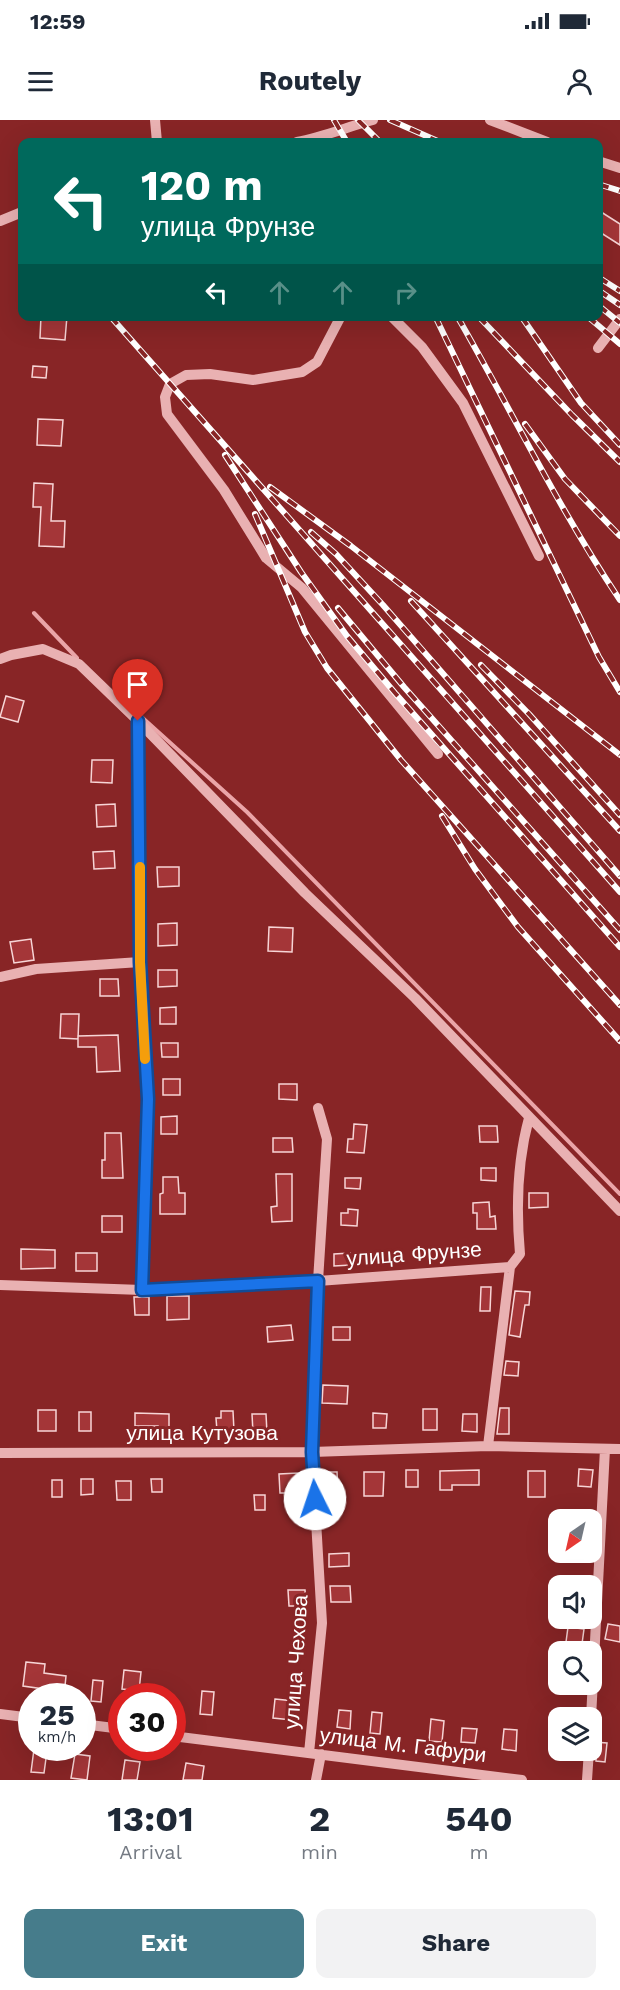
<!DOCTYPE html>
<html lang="en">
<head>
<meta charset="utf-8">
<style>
	:root { --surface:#fff; --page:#f2f2f3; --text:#1f2937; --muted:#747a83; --accent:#467c8b }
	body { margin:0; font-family:"Work Sans",sans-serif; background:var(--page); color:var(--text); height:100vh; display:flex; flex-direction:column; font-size:22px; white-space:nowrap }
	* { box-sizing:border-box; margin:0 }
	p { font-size:20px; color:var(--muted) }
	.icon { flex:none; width:33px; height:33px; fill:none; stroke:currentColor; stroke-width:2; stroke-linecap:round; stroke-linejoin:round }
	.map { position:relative; height:1660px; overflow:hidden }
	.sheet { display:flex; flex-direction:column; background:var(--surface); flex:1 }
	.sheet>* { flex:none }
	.guide { position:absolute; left:18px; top:18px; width:585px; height:183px; border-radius:12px; box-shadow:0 6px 24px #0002; background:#00695c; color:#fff; overflow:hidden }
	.needle { width:39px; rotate:214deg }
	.fabs { position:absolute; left:548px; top:1389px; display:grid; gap:12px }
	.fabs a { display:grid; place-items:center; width:54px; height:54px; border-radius:12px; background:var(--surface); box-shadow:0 6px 24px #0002; font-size:30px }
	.speed { position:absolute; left:18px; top:1563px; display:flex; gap:12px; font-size:30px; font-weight:700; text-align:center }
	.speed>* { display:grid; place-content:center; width:78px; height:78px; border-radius:50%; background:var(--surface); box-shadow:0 6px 24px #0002; line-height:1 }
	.speed small { font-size:15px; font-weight:400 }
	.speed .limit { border:9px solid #d22; background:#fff; color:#111 }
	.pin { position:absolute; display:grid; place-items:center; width:51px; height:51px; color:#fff; margin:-62px -26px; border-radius:50% 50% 50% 0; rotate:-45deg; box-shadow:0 0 6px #0007 }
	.pin .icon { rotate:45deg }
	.me { position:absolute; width:66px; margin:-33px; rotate:356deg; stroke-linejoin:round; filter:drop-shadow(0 0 4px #0008) }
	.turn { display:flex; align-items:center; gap:21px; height:126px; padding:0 24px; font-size:27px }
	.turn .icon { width:78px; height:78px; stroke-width:2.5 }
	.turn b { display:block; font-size:42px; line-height:51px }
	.lanes { display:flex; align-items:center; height:57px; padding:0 24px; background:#0003; justify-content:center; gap:30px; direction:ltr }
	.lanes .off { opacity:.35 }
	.eta { display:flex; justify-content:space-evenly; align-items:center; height:102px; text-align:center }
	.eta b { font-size:36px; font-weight:700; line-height:42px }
	.action { display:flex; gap:12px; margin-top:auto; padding:12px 24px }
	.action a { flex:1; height:69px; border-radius:12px; background:var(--accent); color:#fff; font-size:24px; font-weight:700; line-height:69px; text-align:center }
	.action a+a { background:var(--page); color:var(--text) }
	.status { display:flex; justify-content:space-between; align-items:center; height:42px; padding:0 30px; background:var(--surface); direction:ltr }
	.status svg { height:16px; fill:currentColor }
	header { display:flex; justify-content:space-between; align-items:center; height:78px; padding:0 24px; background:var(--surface); font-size:27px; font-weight:700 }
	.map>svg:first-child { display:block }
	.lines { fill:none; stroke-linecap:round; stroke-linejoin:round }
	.stream { stroke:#eaa5a8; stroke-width:4 }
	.building { fill:#a43638; stroke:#f7d5d6; stroke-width:1.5 }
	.minor { stroke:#e9b1b2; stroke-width:10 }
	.rail-casing { stroke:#fff; stroke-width:6 }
	.rail { stroke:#882526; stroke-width:4; stroke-dasharray:11; stroke-linecap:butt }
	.route-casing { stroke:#114b97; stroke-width:15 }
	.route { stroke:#1a73e8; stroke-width:10 }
	.slow { stroke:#f59e0b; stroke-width:10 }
	.labels { text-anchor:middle; stroke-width:6; stroke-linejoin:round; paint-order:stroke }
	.street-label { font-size:21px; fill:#fff; stroke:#882526 }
</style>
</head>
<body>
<div class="status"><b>12:59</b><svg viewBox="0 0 49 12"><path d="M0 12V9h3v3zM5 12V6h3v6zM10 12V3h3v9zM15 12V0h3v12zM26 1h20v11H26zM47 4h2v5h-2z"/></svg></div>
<header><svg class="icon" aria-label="menu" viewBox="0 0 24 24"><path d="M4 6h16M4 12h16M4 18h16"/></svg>Routely<svg class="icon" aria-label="person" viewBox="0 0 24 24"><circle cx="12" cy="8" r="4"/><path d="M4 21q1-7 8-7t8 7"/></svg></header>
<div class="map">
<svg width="620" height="1660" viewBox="0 0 620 1660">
	<rect width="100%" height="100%" fill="#882526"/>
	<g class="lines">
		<path class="stream" d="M34,493l43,45
			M136,592l111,100 373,382"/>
	</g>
	<path class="building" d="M598,90l22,14v21l-22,-14z
		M41,196h26l-2,24 -25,-2z
		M33,246l14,1 -1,11 -14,-1z
		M38,299l25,1 -2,26 -24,-1z
		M34,363l19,1 -2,37h14l-1,26 -25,-1 2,-39h-8z
		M6,576l18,5 -6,21 -18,-5z
		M92,640h21l-1,23 -21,-1z
		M115,684l1,22 -19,1 -1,-22z
		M114,731l1,17 -21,1 -1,-17z
		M157,747h22v19l-21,1z
		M177,803v22l-19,1v-22z
		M269,807l24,1 -1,24 -24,-1z
		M31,819l3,21 -20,3 -4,-21z
		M158,850h19v16l-19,1z
		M100,859h18l1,17h-19z
		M176,887v17h-16v-16z
		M61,894h18l-1,25 -18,-1z
		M118,915l2,36 -23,1 -1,-25h-18v-11z
		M161,923h17v14h-16z
		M163,959h17v16h-17z
		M279,964h18v16l-18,-1z
		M177,996v18h-16v-17z
		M354,1004l13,1 -3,28 -17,-1 1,-13h5z
		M479,1006h18l1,16h-18z
		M105,1013h16l2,45h-21v-18h3z
		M273,1018h19l1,14h-20z
		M481,1048h15v13l-15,-1z
		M276,1054h16v47l-20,1 -1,-15 6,-1z
		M163,1057h15l1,16h6v21h-25v-20l3,-1z
		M345,1058h16l-1,11 -15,-1z
		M529,1073h19v14l-19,1z
		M489,1082l1,15 5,-1 1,13h-19v-16h-4v-10z
		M348,1089l10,1 -1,16 -16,-1v-12h7z
		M102,1096h20v16h-20z
		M21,1129l34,1v18l-34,1z
		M76,1133h21v18h-21z
		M350,1133l1,12 -17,1v-12z
		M481,1167h10l-1,24h-10z
		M515,1171l15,1 -1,13h-4l-5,32 -11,-2z
		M167,1176h22v23l-22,1z
		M134,1177h15v18h-14z
		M291,1205l2,15 -25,2 -1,-15z
		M333,1207h17v13h-17z
		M506,1241l13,1 -1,14 -14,-1z
		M323,1265l25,1 -1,18 -25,-1z
		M500,1288h9v26h-12z
		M423,1289h14v21h-14z
		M38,1290h18v21h-18z
		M221,1291h12l1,20h-17l-1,-13h5z
		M79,1292h12v19h-12z
		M135,1293l34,1v17h-11v-5h-23z
		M373,1293l14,1 -1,14h-13z
		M252,1294h14l1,19h-14z
		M463,1294h14v18l-15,-1z
		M579,1349l14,1 -2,17 -13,-1z
		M406,1350h12v17h-12z
		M479,1350v15h-27v5h-12v-19z
		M528,1351h17v26h-17z
		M323,1352h14l1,19h-14z
		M364,1352h20l-1,24h-19z
		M298,1353v20h-18l-1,-19z
		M81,1359h12v15l-12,1z
		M151,1359h11v13h-10z
		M52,1360h10v17h-10z
		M116,1361h15v19h-14z
		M254,1375h11v15h-10z
		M349,1433v13l-20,1v-13z
		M330,1466h20l1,16h-20z
		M288,1470h17l1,16h-17z
		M608,1504l12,2v16l-15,-3z
		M568,1507l16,2 -2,15 -16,-2z
		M26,1542l19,2 -1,9 22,3 -2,20h-14l1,-6 -28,-4z
		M124,1550l17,2 -2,19 -17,-2z
		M93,1560l10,1 -2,21 -10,-1z
		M202,1571l12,1 -2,23 -12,-1z
		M275,1579l19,2 -2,19 -19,-2z
		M339,1590l12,1 -1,18 -13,-2z
		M372,1592l10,1 -2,21 -10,-1z
		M431,1599l13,2 -2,21 -13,-1z
		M462,1608l15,1 -2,14 -14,-1z
		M504,1609l13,1 -1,21 -14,-2z
		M594,1622l13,1 -2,19 -9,-1v-11z
		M34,1629l13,2 -3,22 -13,-1z
		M75,1634l15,2 -3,24 -16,-2z
		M125,1640l15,2 -3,18h-15z
		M186,1643l18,3 -2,14h-19z"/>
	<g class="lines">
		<path class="minor" d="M155,0l2,22
			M490,0l57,22
			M297,22c26,-5 50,-15 76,-22
			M598,41l22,7
			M0,101l22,-9
			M341,196l-24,46 -15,10 -49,8 -43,-6 -24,1 -16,9 -5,13 2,17 57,76 42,68 36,30 136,166
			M391,196l31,31 41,56 76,153
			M598,228l22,-29
			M0,539l11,-4 32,-6 36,15 59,57 167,172 110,105 205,213
			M138,601l2,241 8,137 -6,191
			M0,857l36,-8 104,-7
			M0,1165l142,5 176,-9 192,-14
			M488,1326l22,-179 10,-13c-4,-45 -3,-92 9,-136
			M0,1333l312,-1 176,-6 132,3
			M0,1594l32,4
			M591,1598l14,-269
			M82,1604l40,5
			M172,1616l350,44
			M309,1633l13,-130 -10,-171 6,-171 9,-142 -9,-31
			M316,1660l5,-26
			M587,1660l2,-30"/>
		<g class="rail-casing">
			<path id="rail" d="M334,0l13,22
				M358,0l22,22
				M390,0l50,22
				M598,64l22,7
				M598,157l22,14
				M598,170l22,15
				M598,185l22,18
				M110,196l510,576
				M435,196l164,341 21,35
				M457,196c55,95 102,194 163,284
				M478,196l94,99 48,47
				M521,196l60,87 39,42
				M587,196l33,28
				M525,304l40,55 55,57
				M225,335l76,117 46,64 48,57 225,254
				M270,367l81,59 269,209
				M255,394l50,118 22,36 74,92 219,245
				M311,412l25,22 47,51 237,271
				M411,481l209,230
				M338,488l66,79 216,243
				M481,545l48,49 91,101
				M442,696l33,53 43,58 102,114"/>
		</g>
		<use href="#rail" class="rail"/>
	</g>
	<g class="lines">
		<g class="route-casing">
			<path id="route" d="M138,601l2,241 8,137 -6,191 176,-9 -6,171 3,47"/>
		</g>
		<use href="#route" class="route"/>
		<path class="slow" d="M140,747v95l5,97"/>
	</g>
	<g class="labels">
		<g class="street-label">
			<text transform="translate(414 1134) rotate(-4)" y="7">улица Фрунзе</text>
			<text x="202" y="1320">улица Кутузова</text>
			<text transform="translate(296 1542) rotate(-86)" y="7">улица Чехова</text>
			<text transform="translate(403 1625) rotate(7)" y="7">улица М. Гафури</text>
		</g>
	</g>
</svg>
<div class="fabs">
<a><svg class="needle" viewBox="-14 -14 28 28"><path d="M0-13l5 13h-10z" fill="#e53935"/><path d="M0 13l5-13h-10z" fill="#747a83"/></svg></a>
<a><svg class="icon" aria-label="sound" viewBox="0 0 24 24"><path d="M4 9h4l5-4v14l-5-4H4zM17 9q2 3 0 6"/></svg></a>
<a><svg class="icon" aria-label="search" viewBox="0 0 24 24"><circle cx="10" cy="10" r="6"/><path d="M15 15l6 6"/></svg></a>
<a><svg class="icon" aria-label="layers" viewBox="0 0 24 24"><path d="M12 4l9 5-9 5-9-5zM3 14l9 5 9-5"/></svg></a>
</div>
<div class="speed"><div>25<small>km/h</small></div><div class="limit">30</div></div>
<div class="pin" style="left:138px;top:601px;background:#d93025"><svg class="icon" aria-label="arrive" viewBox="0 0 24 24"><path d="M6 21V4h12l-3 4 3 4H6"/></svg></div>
<svg class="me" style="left:315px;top:1379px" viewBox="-20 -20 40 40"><circle r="19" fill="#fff"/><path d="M0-13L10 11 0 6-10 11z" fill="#1a73e8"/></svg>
<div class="guide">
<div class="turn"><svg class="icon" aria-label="left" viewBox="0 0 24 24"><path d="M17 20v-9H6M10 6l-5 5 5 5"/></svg><div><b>120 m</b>улица Фрунзе</div></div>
<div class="lanes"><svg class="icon" aria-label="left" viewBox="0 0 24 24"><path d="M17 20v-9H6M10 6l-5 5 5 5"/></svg><svg class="icon off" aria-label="ahead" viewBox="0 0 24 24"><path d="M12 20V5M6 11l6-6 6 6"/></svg><svg class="icon off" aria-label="ahead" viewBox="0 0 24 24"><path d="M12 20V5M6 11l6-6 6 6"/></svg><svg class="icon off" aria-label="right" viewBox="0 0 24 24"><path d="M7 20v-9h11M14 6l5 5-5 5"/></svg></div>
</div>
</div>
<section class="sheet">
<div class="eta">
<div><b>13:01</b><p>Arrival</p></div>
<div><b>2</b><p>min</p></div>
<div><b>540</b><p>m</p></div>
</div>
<div class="action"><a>Exit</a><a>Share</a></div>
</section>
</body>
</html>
